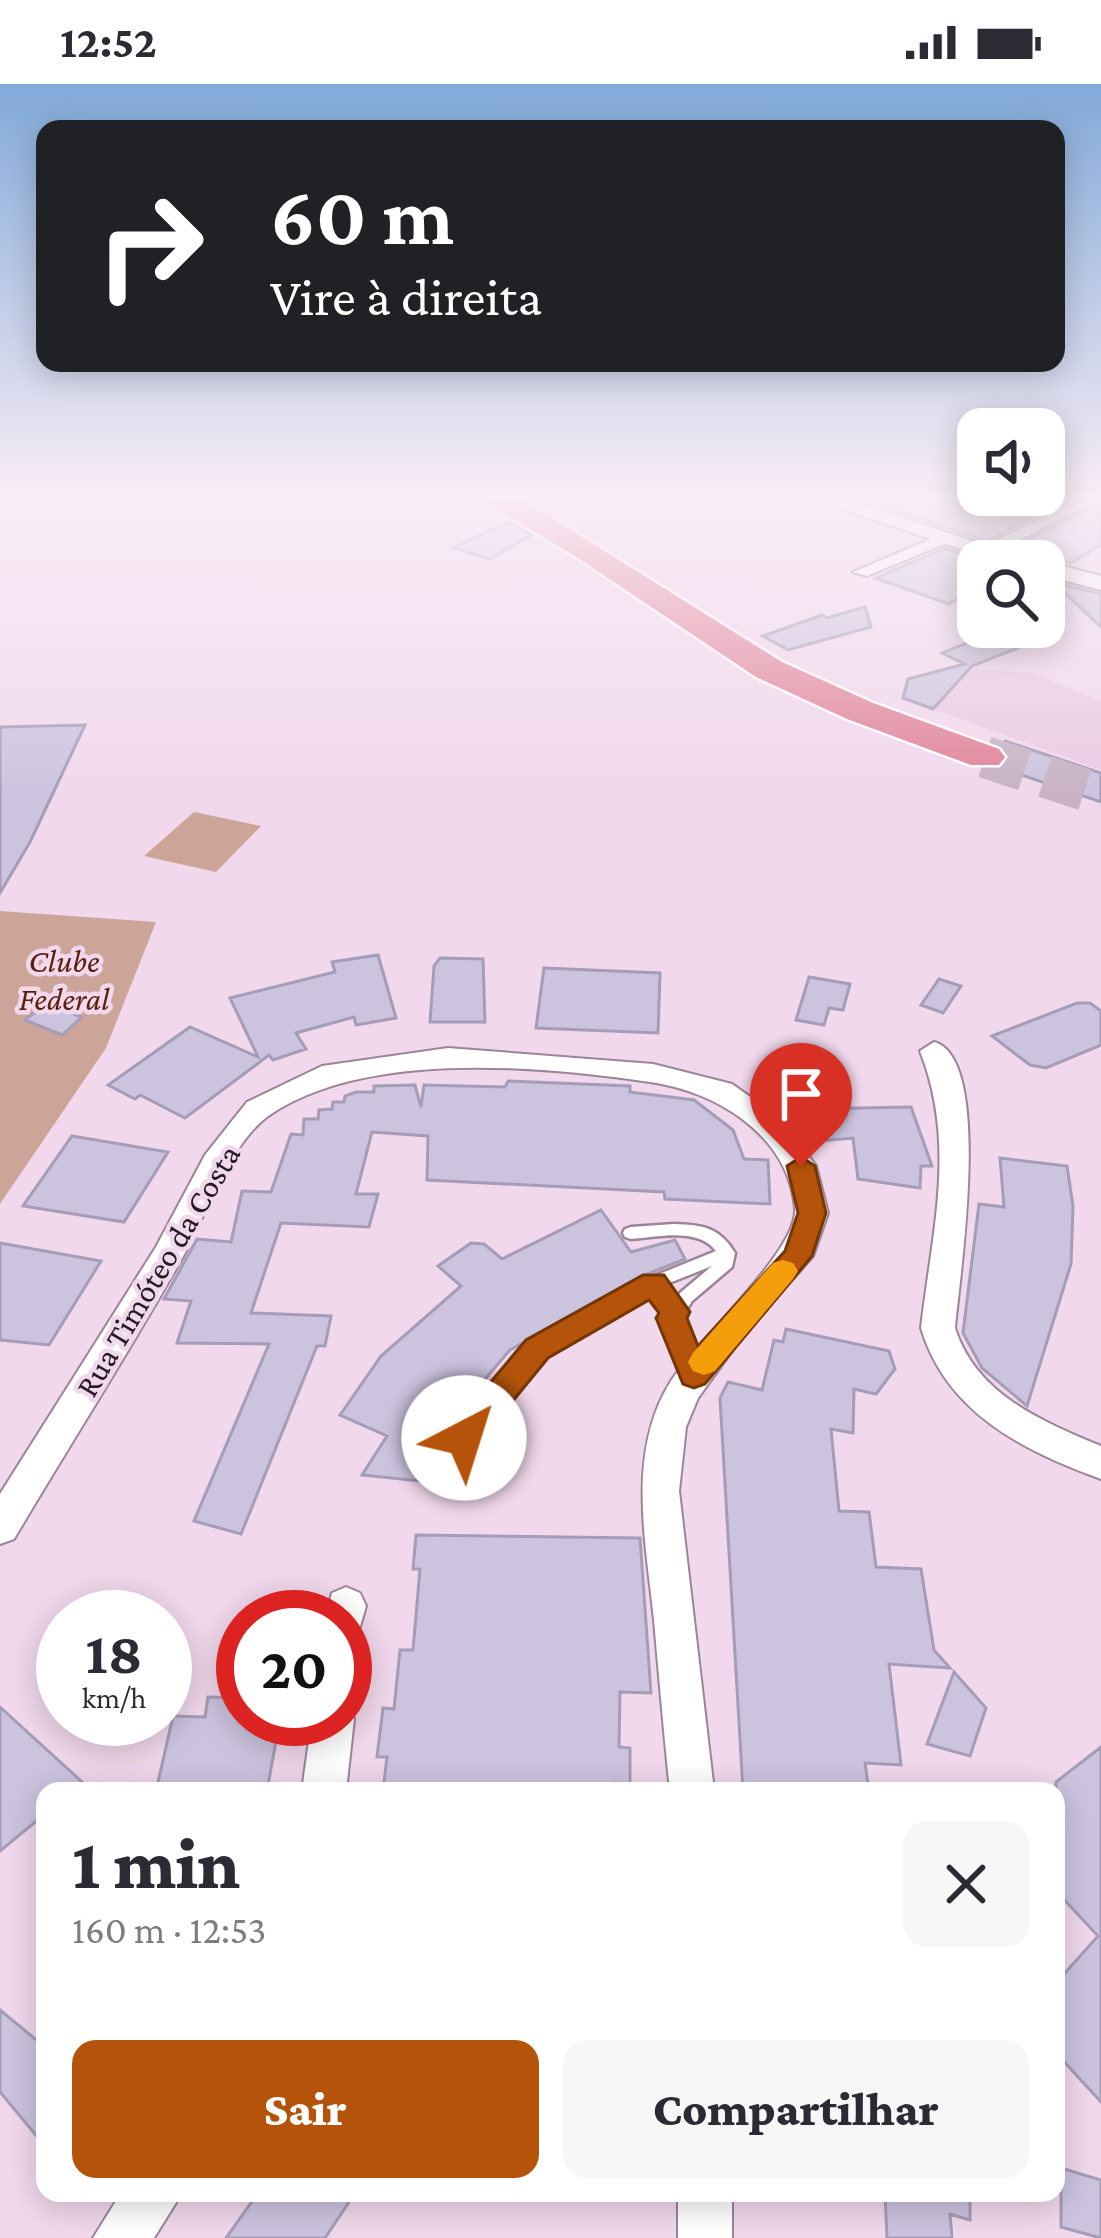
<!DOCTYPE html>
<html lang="pt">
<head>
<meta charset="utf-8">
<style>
	:root { --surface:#fff; --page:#f7f7f7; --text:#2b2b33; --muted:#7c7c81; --accent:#b45309 }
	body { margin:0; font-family:"Crimson Pro",serif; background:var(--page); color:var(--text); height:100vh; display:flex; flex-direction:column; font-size:45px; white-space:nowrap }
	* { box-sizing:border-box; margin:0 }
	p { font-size:39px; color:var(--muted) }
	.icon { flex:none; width:66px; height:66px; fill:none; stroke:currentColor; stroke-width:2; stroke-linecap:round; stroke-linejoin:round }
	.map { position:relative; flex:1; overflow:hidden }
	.details { position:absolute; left:36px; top:1698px; width:1029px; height:420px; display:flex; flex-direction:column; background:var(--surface); border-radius:24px; box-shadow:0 6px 30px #0003 }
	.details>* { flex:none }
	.banner { position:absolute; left:36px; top:36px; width:1029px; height:252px; border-radius:24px; box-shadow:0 6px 30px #0003; background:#202124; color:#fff; overflow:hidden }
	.fabs { position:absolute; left:957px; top:324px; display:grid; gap:24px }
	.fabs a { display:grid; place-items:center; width:108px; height:108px; border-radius:24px; background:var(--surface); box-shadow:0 6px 30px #0003; font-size:60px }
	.speed { position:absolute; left:36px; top:1506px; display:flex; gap:24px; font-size:60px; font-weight:700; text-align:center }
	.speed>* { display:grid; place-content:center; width:156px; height:156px; border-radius:50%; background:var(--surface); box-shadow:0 6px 30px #0003; line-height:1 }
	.speed small { font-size:30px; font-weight:400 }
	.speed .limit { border:18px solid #d22; background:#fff; color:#111 }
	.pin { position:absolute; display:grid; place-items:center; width:102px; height:102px; color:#fff; margin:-123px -51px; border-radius:50% 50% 50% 0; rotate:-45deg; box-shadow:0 0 12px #0007 }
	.pin .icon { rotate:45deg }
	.me { position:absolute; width:132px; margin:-66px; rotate:40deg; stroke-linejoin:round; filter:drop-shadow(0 0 9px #0008) }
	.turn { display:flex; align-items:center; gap:42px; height:252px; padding:0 36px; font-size:54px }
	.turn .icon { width:156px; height:156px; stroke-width:2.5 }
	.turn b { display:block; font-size:84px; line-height:102px }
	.round { display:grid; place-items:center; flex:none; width:126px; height:126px; border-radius:24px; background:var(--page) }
	.overview { display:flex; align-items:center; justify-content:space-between; height:204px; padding:0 36px }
	h1 { font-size:72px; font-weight:800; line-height:90px }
	.button { display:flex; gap:24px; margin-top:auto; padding:24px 36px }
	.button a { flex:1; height:138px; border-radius:24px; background:var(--accent); color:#fff; font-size:48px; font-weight:800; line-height:138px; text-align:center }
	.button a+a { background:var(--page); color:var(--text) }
	.status { display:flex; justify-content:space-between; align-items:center; height:84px; padding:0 60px; background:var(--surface); direction:ltr }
	.status svg { height:33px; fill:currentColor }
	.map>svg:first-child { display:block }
	.built { fill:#eacbe4 }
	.green { fill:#cda598 }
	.building { fill:#ccc4df; stroke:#a59db7; stroke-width:3 }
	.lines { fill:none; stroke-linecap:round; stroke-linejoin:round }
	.highway-tunnel { stroke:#c8b2c4; stroke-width:42; stroke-dasharray:42 21; stroke-linecap:butt }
	.lane-casing { stroke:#9c8598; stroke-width:5 }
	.street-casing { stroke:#9c8598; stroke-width:4 }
	.secondary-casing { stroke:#9c8598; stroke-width:4 }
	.highway-casing { stroke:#fff; stroke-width:5 }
	.lane { fill:#fff; fill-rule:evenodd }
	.street { fill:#fff; fill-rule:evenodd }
	.secondary { fill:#fff; fill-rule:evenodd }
	.highway { fill:#e08399; fill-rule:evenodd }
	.route { fill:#b45309; stroke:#753606; stroke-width:3 }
	.slow { fill:#f59e0b }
	.labels { text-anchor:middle; stroke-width:9; stroke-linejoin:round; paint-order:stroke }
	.park-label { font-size:33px; font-style:italic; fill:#5b1f0b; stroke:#f1d8ec }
	.street-label { font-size:33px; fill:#241c23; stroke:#f1d8ec }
</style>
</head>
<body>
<div class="status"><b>12:52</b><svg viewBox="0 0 49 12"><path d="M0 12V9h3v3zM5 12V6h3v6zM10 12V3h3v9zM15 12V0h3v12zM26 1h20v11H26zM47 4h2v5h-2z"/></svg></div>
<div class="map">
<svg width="1101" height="2154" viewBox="0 0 1101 2154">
	<rect width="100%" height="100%" fill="#f1d8ec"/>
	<path class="built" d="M954,583l77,6 70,28v69l-198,-72 5,-19z"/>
	<path class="green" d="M194,728l67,14 -45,46 -72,-16z
		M0,827l156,11 -50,126 -106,156z"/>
	<path class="building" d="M843,409l171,2 33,15 -61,31z
		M1044,409h57v52l-30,18 -59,-14 83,-44 -10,-11 -14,4z
		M509,438l22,13 -41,24 -37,-11z
		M945,464l33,11v28l-29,17 -74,-26z
		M1053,498l48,12v33z
		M865,523l6,20 -83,23 -25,-14 59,-21 5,3z
		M989,550l31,13 -48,19 -39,43 -30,-11 5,-19 57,-15 -23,-11z
		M85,641l-55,117 -30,51v-166z
		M1005,657l96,32v29l-100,-34 9,-11 -9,-12z
		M378,871l18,63 -40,7 -2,-8 -58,16 10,16 -33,11 -4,-5 -84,63 -45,-23 -5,4 -27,-14 82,-58 68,30 -28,-59 105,-26 -3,-10z
		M440,874l43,1 2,63h-55l4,-56z
		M544,884l116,5 -2,60 -122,-5z
		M809,893l41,7 -7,26 -14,-2 -5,17 -28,-5z
		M939,895l22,7 -18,27 -22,-8z
		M53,915l30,11 -7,5 6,2 -20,18 -37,-15z
		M1077,919h13l11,8v34l-55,23 -16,-3 -38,-29z
		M508,997l122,5v6l64,8 39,30 11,29 24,1 2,44 -105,-5 -1,-7 -237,-12 1,-44 -56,-4 -16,62h22l-9,33 -88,-4 -30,90 80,3 -6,30h-8l-76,188 -47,-13 75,-177 -92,-1 14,-42 -27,-2 33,-60 34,3 11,-51 29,1 20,-58 12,1 1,-16h14l1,-9 13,-1 1,-7h11l1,-6 11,-4h18v-6l41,-1 6,22 3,-22 81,2z
		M911,1023l21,59h-11l-1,22 -62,-9 -5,-41 -35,3 -12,-32z
		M72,1052l96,16 -44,70 -101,-16z
		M1000,1074l67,8 6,40 -2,58 -44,142 -45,-38 -19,-35 16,-129 25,3z
		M601,1126l30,42 44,-12 10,19 -40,16 -135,75 -43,50 -15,30 -23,28 -9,23 -58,-6 25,-39 -47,-21 41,-59 80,-70 -23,-20 33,-23 13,1 18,15z
		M0,1159l101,18 -52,84 -49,-5z
		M786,1245l103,22 6,18 -19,25 -22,-5 -1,44 -22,-4 8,82 30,1 7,55 45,2 13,81 16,18 -61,-4 12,101 -36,-2 4,28h-126l-23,-393 8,-16 34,8 12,-50 9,2z
		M416,1451l224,3 11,155 -31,-1 -1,55 11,1v36l-16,-1v8h-231l4,-34h-10l6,-49 11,1 6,-59h13l7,-81h-7z
		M954,1588l32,36 -16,48 -43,-12z
		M208,1613l35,1v21h37l-13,72h-111l17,-75 32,1z
		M0,1623l92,84h-47v23l-45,37z
		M1101,1663v355l-45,-49v-70l42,-47 -42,-45v-109z
		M0,1926l45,37v99l-45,-54z
		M1061,2084l40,12v58l-40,-11z
		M258,2109h97l-30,45h-99z
		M885,2109h85v27l-20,-6 2,24h-65z"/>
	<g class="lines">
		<path class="highway-tunnel" d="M985,673l116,38"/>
		<g class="lane-casing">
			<path id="lane" d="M674,1140c29,1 45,3 61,29l-3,14 -40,34 -11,18 22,56 -3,5 -6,2 -6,-2 -24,-62 16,-25 32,-27 -53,21 -116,67 -97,119 -7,2 -7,-2 -2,-6 2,-6 99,-117 116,-65 69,-28c-18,-24 -58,-14 -85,-12l-6,-2 -2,-4 2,-4 6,-2z"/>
		</g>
		<g class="street-casing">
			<path id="street" d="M1018,411l54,8 11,-5 8,5 -98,51h-12v-6l78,-39z
				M945,449l8,5 -2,3 -84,35 -14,-4z
				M934,958c60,16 25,237 21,286 21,66 86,93 146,118v33c-78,-28 -155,-67 -180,-151 11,-96 36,-184 -1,-277z
				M448,964l205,16 79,20 48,34 36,48 12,47 -15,43 -71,81 -44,61 -12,29 -7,64 35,300h-44c-6,-57 -11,-114 -16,-171 -8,-78 -28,-168 17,-239 26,-41 128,-131 124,-173 -7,-73 -77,-116 -145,-126 -110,-16 -283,-32 -379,32 -41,27 -66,104 -90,146 -53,94 -112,186 -167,279l-14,5v-50l156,-247 49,-92 42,-53 75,-36z
				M346,1503l14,6 6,13 -7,24 -14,6v-19h-20l7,-24z
				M345,1619l9,16 -8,72h-44l10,-72h33z
				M121,2109h61l-28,45h-61z
				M678,2109h54v45h-54z"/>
		</g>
		<g class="secondary-casing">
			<path id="secondary" d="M793,409h33l207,68h-36z
				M1044,477l57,15v14l-57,-15z"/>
		</g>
		<g class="highway-casing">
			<path id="highway" d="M469,409h38l21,10 254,159 91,41 126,46 6,8 -6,8h-28l-124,-46 -91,-42 -184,-123z"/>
		</g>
		<use href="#lane" class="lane"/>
		<use href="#street" class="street"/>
		<use href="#secondary" class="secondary"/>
		<use href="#highway" class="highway"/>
	</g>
	<linearGradient id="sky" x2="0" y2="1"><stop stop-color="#81a9d8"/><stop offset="0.58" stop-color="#f9edf6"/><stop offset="1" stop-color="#f9edf6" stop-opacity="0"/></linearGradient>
	<rect width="1101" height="711" fill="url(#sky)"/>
	<path class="route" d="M801,1073l14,9 11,47 -14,43 -107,128 -11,4 -11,-4 -27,-66 3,-5 -10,-13 -101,58 -73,89 -11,4 -12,-4 -5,-9 5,-10 74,-88 117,-65h21l26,37 -3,6 11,28 87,-95 13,-38 -11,-47z"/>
	<path class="slow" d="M783,1176l10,3 5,8 -5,8 -78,92 -11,4 -11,-4 -5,-9 5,-9 80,-90z"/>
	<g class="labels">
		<g class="park-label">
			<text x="64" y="888">Clube<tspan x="64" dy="38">Federal</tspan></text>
		</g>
		<g class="street-label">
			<text transform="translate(157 1186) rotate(-59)" y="12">Rua Timóteo da Costa</text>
		</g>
	</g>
</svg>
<div class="fabs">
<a><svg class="icon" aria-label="sound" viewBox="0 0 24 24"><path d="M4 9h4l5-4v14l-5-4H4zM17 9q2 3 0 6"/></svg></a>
<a><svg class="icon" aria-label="search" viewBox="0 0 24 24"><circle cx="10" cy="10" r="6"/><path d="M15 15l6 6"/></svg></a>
</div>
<div class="speed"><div>18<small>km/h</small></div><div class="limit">20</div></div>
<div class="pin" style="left:801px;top:1082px;background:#d93025"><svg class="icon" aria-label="arrive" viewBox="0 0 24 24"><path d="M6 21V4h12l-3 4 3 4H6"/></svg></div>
<svg class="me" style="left:464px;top:1354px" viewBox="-20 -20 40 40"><circle r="19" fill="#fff"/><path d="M0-13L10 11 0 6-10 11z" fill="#b45309"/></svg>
<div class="banner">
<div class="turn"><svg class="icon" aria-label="right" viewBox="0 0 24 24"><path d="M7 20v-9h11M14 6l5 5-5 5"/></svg><div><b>60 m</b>Vire à direita</div></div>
</div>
<section class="details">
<div class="overview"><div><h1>1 min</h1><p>160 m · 12:53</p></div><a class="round"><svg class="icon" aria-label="close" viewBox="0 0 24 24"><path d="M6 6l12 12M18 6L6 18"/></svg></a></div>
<div class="button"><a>Sair</a><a>Compartilhar</a></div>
</section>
</div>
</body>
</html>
